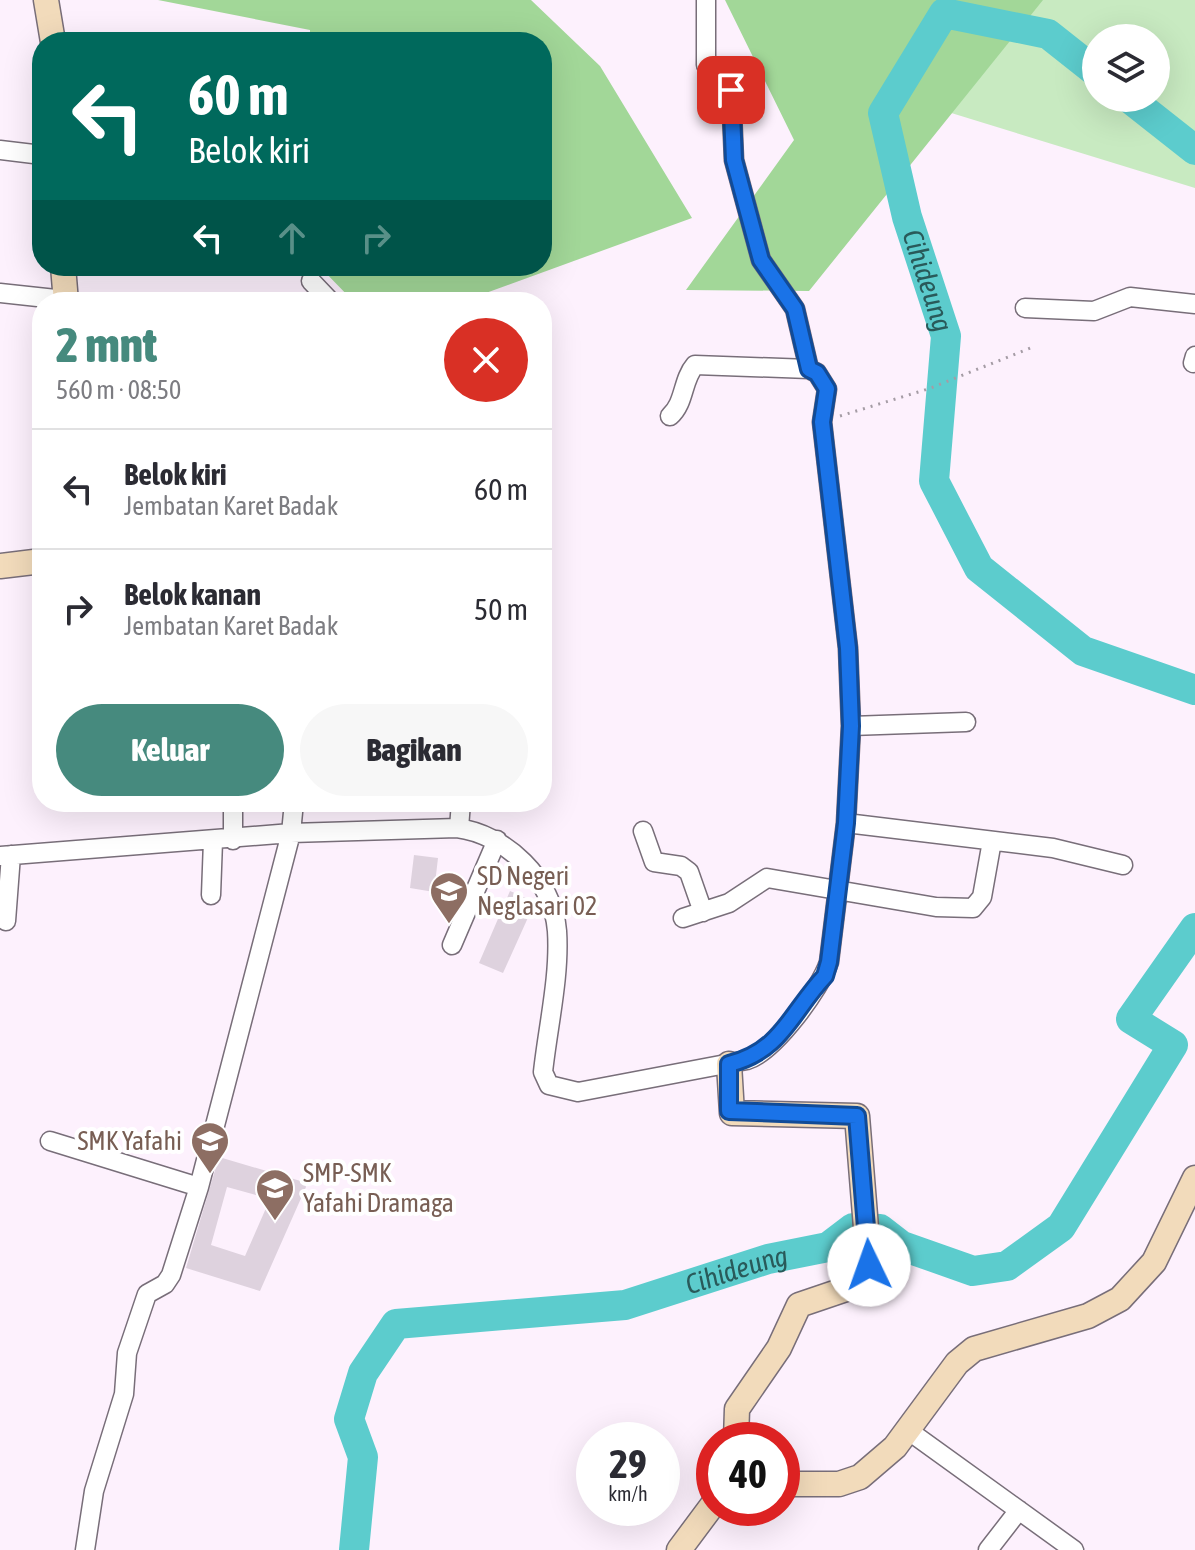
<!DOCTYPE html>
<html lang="id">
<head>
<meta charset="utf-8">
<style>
	:root { --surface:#fff; --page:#f7f7f7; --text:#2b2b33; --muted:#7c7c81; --line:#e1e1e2; --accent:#468a7e }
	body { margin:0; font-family:"Asap Condensed",sans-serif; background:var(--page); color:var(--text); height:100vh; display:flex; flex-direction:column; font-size:30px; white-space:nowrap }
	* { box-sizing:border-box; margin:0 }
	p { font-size:26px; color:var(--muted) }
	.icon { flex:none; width:44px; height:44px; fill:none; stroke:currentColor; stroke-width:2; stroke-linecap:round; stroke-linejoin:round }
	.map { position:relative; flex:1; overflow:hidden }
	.details { position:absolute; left:32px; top:292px; width:520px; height:520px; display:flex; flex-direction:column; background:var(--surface); border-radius:32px; box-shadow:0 8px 32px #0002 }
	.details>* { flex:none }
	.hud { position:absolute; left:32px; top:32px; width:520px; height:244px; border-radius:32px; box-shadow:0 8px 32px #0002; background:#00695c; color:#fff; overflow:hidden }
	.buttons { position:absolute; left:1082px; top:24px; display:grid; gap:16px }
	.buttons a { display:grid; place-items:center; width:88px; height:88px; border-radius:50%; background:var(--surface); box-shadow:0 8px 32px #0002; font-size:40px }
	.speed { position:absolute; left:576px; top:1422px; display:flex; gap:16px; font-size:40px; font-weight:700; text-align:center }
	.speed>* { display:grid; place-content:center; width:104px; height:104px; border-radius:50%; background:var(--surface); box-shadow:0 8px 32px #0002; line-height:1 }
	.speed small { font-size:20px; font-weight:400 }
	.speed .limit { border:12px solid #d22; background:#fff; color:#111 }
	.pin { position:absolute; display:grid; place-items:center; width:68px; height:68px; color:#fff; margin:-34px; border-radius:16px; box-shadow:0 4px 12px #0006 }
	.me { position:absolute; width:88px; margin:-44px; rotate:357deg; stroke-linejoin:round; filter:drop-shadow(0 0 6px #0008) }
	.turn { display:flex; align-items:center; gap:28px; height:168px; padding:0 24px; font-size:36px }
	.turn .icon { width:104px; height:104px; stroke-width:2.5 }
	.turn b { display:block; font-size:56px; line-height:68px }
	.lanes { display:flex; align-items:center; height:76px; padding:0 24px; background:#0003; justify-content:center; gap:40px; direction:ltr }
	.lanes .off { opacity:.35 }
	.round { display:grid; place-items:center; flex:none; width:84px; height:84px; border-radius:42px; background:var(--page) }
	.head { display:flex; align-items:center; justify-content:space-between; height:136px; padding:0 24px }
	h1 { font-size:48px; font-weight:800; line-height:60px; color:var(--accent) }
	.primary-button { display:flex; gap:16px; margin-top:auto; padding:16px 24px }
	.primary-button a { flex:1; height:92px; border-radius:48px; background:var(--accent); color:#fff; font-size:32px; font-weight:800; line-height:92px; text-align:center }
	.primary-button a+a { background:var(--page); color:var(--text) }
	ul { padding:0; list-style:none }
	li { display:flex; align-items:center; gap:24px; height:120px; padding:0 24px; border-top:2px solid var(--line) }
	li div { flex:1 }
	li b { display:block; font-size:30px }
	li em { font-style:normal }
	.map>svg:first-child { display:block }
	.green { fill:#c8eac1; fill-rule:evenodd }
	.forest { fill:#a2d798 }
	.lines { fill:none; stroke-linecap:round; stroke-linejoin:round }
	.river { stroke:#5ccccd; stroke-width:30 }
	.building { fill:#ded2de; fill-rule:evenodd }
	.street-casing { stroke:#786e79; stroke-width:21 }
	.secondary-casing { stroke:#786e79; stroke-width:27 }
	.path { stroke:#a59ca5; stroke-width:3; stroke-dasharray:2 6; stroke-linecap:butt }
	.street { stroke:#fff; stroke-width:18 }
	.secondary { stroke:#f2dbbb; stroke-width:24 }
	.route-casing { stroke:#114b97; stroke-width:20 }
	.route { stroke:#1a73e8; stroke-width:14 }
	.labels { text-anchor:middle; stroke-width:8; stroke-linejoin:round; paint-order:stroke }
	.education-label { font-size:26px; fill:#785e54; stroke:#fff; text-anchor:start }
	.water-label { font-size:28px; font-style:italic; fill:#295a5a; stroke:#fff }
</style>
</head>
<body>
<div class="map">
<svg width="1195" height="1550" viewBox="0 0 1195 1550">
	<rect width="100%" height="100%" fill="#fdf1fd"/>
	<path class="green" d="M943,0h252v188l-299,-92zM1096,38h60v60h-60z"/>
	<path class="forest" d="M158,0h373l69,66 92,152 -231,84h-107l-35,-36h223v-224h-232v-12z
		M725,0h318l-234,291 -123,-1 108,-150z"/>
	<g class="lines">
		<g class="river">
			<path id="s1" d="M1096,72l-48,-38 -104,-21 -61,100 24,104 39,119 -12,145 45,87 104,83 112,39"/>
			<path d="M1129,98l66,52"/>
			<path id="s2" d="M354,1550l9,-93 -14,-38 14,-46 33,-49 229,-19 143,-46 60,-12 25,-19 27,1 22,17 71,25 34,-5 54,-39 112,-182 -42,-26 64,-91"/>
		</g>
	</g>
	<path class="building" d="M414,855l24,3 -4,34 -24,-4z
		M510,891l25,11 -32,71 -24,-10z
		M219,1157l85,25 2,5 -46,104 -74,-23zM227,1187l43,12 -25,57 -34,-11z"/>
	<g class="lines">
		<g class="street-casing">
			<path id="street" d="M0,150l42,5
				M311,281l20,21
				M0,293l65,7
				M1025,308l69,3 36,-14 65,7
				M1193,363l2,-7
				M670,416c15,-13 12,-36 25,-51l114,4
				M851,726l115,-4
				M846,823l207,25 70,17
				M459,828l2,-26
				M643,831l11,31 27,4 8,6 14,40
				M233,840v-38
				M0,856l291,-23 166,-5c48,6 96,51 100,103 3,45 -9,95 -14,141l6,13 29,7 169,-32c27,-8 74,-72 82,-98l17,-139 5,-97 -3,-78 -26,-226 5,-33 -10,-16 -8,-4 -14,-60 -34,-49 -27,-100 -3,-70 -25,-25v-65
				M211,895l2,-54
				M683,918l46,-15 38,-25 169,29 37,1 9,-11 10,-56
				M6,921l5,-66
				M452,945l45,-105
				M50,1141l149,46
				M909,1431l165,119
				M85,1550l9,-59 30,-97 3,-41 20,-59 18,-10 6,-9 28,-88 92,-354 3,-31
				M988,1550l31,-40"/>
		</g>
		<g class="secondary-casing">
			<path id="secondary" d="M46,0l7,42
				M63,266l3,36
				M0,566l42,-5
				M729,1064l3,49 125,3 12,149 -4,14 -7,6 -59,20 -20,43 -42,61 -1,31
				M782,1484h57l21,-7 35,-30 62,-84 17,-14 114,-33 32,-17 34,-37 41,-84
				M679,1550l35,-47"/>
		</g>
		<path class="path" d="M840,416l88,-27 105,-42"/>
		<use href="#street" class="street"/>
		<use href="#secondary" class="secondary"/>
	</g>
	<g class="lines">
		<g class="route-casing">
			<path id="route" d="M731,90l3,70 27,100 34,49 14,60 8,4 10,16 -5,33 26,226 3,78 -5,97 -17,139 -4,14c-34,36 -43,75 -96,88v47l128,5 12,149"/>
		</g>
		<use href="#route" class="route"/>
	</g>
	<defs>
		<g id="school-pin" transform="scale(2)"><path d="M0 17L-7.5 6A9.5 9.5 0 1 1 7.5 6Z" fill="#8d6e63" stroke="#fff"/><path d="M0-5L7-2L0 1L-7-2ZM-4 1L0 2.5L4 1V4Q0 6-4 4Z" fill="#fff"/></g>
	</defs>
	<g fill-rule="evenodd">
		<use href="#school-pin" x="449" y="891"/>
		<use href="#school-pin" x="210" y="1141"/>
		<use href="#school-pin" x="275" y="1188"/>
	</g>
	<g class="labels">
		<g class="education-label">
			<text x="477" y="885">SD Negeri<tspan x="477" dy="30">Neglasari 02</tspan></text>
			<text x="182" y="1150" text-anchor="end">SMK Yafahi</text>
			<text x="303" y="1182">SMP-SMK<tspan x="303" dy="30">Yafahi Dramaga</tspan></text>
		</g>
		<g class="water-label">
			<text dy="10" stroke="none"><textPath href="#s1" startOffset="458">Cihideung</textPath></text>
			<text dy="10" stroke="none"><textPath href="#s2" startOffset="588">Cihideung</textPath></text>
		</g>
	</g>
</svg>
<div class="buttons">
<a><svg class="icon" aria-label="layers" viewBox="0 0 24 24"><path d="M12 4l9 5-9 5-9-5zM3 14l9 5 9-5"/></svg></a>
</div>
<div class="speed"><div>29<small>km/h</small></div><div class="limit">40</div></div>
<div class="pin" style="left:731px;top:90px;background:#d93025"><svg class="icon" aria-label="arrive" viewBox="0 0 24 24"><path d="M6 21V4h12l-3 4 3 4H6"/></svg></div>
<svg class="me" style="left:869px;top:1265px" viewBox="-20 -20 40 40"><circle r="19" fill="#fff"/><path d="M0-13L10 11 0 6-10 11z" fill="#1a73e8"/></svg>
<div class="hud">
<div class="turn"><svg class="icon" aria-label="left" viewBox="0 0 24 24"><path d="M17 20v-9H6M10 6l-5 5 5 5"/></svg><div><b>60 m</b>Belok kiri</div></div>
<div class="lanes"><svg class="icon" aria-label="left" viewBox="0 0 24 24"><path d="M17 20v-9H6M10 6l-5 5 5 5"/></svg><svg class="icon off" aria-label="ahead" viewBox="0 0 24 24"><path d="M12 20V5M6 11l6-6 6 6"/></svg><svg class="icon off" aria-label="right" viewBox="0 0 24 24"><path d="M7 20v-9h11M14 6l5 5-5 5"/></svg></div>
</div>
<section class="details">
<div class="head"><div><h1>2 mnt</h1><p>560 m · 08:50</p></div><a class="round" style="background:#d93025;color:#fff"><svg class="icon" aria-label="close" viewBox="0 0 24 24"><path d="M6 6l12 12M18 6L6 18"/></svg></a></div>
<ul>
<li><svg class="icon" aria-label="left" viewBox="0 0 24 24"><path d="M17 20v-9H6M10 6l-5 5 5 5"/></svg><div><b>Belok kiri</b><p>Jembatan Karet Badak</p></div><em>60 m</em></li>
<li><svg class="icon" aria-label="right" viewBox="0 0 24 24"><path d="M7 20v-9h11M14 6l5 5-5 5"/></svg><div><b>Belok kanan</b><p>Jembatan Karet Badak</p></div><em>50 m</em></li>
</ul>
<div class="primary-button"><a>Keluar</a><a>Bagikan</a></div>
</section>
</div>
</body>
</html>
